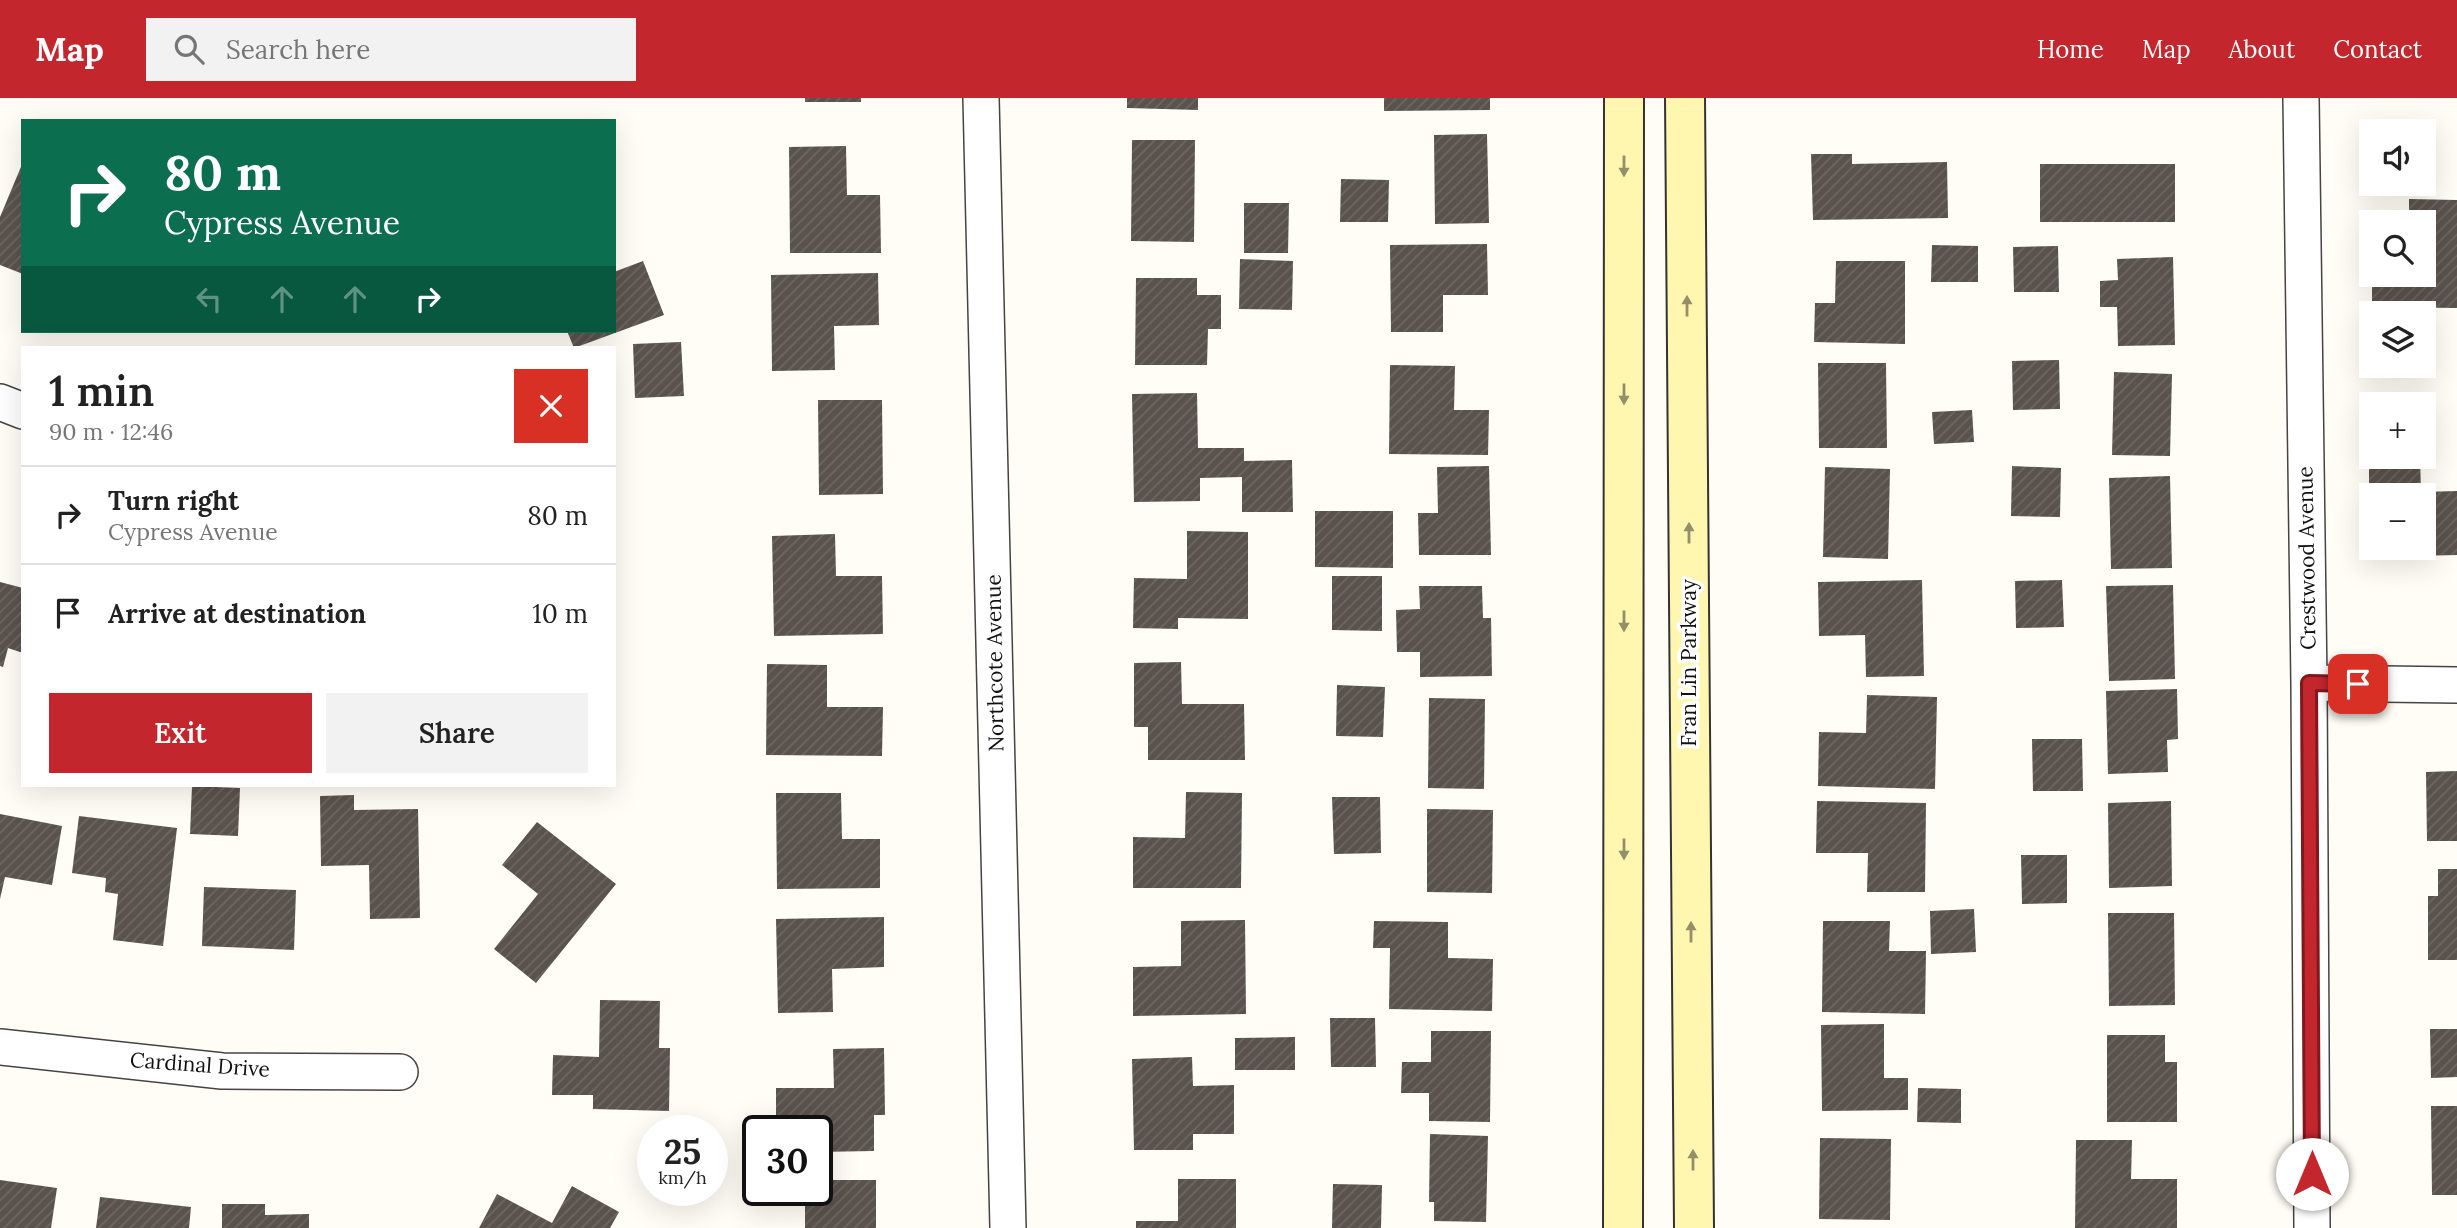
<!DOCTYPE html>
<html lang="en">
<head>
<meta charset="utf-8">
<style>
	:root { --surface:#fff; --page:#f2f2f2; --text:#222; --muted:#767676; --line:#e0e0e0; --accent:#c4262e }
	body { margin:0; font-family:Lora,serif; background:var(--page); color:var(--text); height:100vh; display:flex; flex-direction:column; font-size:26px; white-space:nowrap }
	* { box-sizing:border-box; margin:0 }
	p { font-size:23px; color:var(--muted) }
	.icon { flex:none; width:38px; height:38px; fill:none; stroke:currentColor; stroke-width:2; stroke-linecap:round; stroke-linejoin:round }
	.map { position:relative; flex:1; overflow:hidden }
	.drawer { position:absolute; left:21px; top:248px; width:595px; height:441px; display:flex; flex-direction:column; background:var(--surface); border-radius:0px; box-shadow:0 7px 28px #0002 }
	.drawer>* { flex:none }
	.banner { position:absolute; left:21px; top:21px; width:595px; height:214px; border-radius:0px; box-shadow:0 7px 28px #0002; background:#0b6e4f; color:#fff; overflow:hidden }
	.controls { position:absolute; left:2359px; top:21px; display:grid; gap:14px }
	.controls a { display:grid; place-items:center; width:77px; height:77px; border-radius:0px; background:var(--surface); box-shadow:0 7px 28px #0002; font-size:35px }
	.speed { position:absolute; left:637px; top:1017px; display:flex; gap:14px; font-size:35px; font-weight:700; text-align:center }
	.speed>* { display:grid; place-content:center; width:91px; height:91px; border-radius:50%; background:var(--surface); box-shadow:0 7px 28px #0002; line-height:1 }
	.speed small { font-size:18px; font-weight:400 }
	.speed .limit { border:4px solid #111; border-radius:10px; background:#fff; color:#111 }
	.pin { position:absolute; display:grid; place-items:center; width:60px; height:60px; color:#fff; margin:-30px; border-radius:14px; box-shadow:0 4px 10px #0006 }
	.me { position:absolute; width:77px; margin:-38px; rotate:0deg; stroke-linejoin:round; filter:drop-shadow(0 0 5px #0008) }
	.turn { display:flex; align-items:center; gap:24px; height:147px; padding:0 28px; font-size:32px }
	.turn .icon { width:91px; height:91px; stroke-width:2.5 }
	.turn b { display:block; font-size:49px; line-height:60px }
	.lanes { display:flex; align-items:center; height:66px; padding:0 28px; background:#0003; justify-content:center; gap:35px; direction:ltr }
	.lanes .off { opacity:.35 }
	.round { display:grid; place-items:center; flex:none; width:74px; height:74px; border-radius:0px; background:var(--page) }
	.headline { display:flex; align-items:center; justify-content:space-between; height:119px; padding:0 28px }
	h1 { font-size:42px; font-weight:600; line-height:52px }
	.button { display:flex; gap:14px; margin-top:auto; padding:14px 28px }
	.button a { flex:1; height:80px; border-radius:0px; background:var(--accent); color:#fff; font-size:28px; font-weight:600; line-height:80px; text-align:center }
	.button a+a { background:var(--page); color:var(--text) }
	ul { padding:0; list-style:none }
	li { display:flex; align-items:center; gap:21px; height:98px; padding:0 28px; border-top:2px solid var(--line) }
	li div { flex:1 }
	li b { display:block; font-size:26px }
	li em { font-style:normal }
	header { display:flex; align-items:center; gap:42px; box-sizing:border-box; height:98px; padding:0 35px; background:var(--accent); color:#fff }
	header strong { font-size:33px }
	nav { display:flex; gap:38px; margin-inline-start:auto; font-size:24px }
	.search { width:490px; height:63px; background:var(--page); display:flex; align-items:center; gap:18px; box-sizing:border-box; padding:0 24px; border-radius:0px; color:var(--muted); font-size:26px }
	.map>svg:first-child { display:block }
	.building { fill:url(#building-hatch) }
	.lines { fill:none; stroke-linecap:round; stroke-linejoin:round }
	.street-casing { stroke:#444; stroke-width:38 }
	.secondary-casing { stroke:#333; stroke-width:42 }
	.street { stroke:#fff; stroke-width:35 }
	.secondary { stroke:#fff6b0; stroke-width:38 }
	.oneway { fill:#948f68 }
	.route-casing { stroke:#7f191e; stroke-width:18 }
	.route { stroke:#c4262e; stroke-width:12 }
	.labels { text-anchor:middle; stroke-width:7; stroke-linejoin:round; paint-order:stroke }
	.street-label { font-size:21px; fill:#111; stroke:#fff }
</style>
</head>
<body>
<header>
<strong>Map</strong>
<div class="search"><svg class="icon" aria-label="search" viewBox="0 0 24 24"><circle cx="10" cy="10" r="6"/><path d="M15 15l6 6"/></svg>Search here</div>
<nav><a>Home</a><a>Map</a><a>About</a><a>Contact</a></nav>
</header>
<div class="map">
<svg width="2457" height="1130" viewBox="0 0 2457 1130">
	<defs>
		<pattern id="building-hatch" width="6" height="6" patternUnits="userSpaceOnUse" patternTransform="scale(1.75)"><rect width="6" height="6" fill="#5a524d"/><path d="M-1 1l2-2M0 6l6-6M5 7l2-2" fill="none" stroke="#6d6662"/></pattern>
	</defs>
	<rect width="100%" height="100%" fill="#fffdf5"/>
	<path class="building" d="M805,0h56v4h-56z
		M1127,0h71v12l-71,-2z
		M1384,0h106v12l-106,1z
		M1487,36l2,89 -54,1 -1,-89z
		M1132,42h63l-1,102 -63,-1z
		M846,48l1,49h33l1,58h-91l-1,-106z
		M1811,56h41v10l95,-2 1,56 -135,2z
		M23,64v112l-23,-9v-48z
		M2040,66h135v58h-135z
		M1341,81l48,1 -1,42h-48z
		M2409,101l48,1v108l-85,-1v-32h52v-53h-15z
		M1244,105h45l-1,50h-44z
		M1487,146l1,51h-45v37h-52l-1,-87z
		M1932,147l46,1v36h-47z
		M2058,148l1,46h-45l-1,-45z
		M2173,159l2,88 -57,1 -1,-39h-17v-26l18,-1 -1,-21z
		M1240,161l53,2 -1,49 -53,-1z
		M643,163l21,54 -90,33 -7,-17h47v-59z
		M1836,163h69v83l-91,-2 1,-39h20z
		M878,175l1,52 -45,1 1,44 -63,1 -1,-96z
		M1136,180h61v17h24v34h-13l-1,36h-72z
		M681,244l3,54 -49,2 -2,-54z
		M2059,262l1,49 -47,1 -1,-49z
		M1818,265h68l1,85h-68z
		M1390,267l65,1 -1,44h35l-1,45 -99,-1z
		M2114,274l58,2 -2,82 -58,-1z
		M1197,295l1,55h46v13l48,-1 1,52h-51v-35l-42,1v23l-66,1 -2,-108z
		M818,302h64l1,94 -64,1z
		M1972,312l2,32 -40,2 -2,-32z
		M2369,354h2v5h49l1,35 36,-1v64l-87,2v-9h54v-53h-55z
		M1489,368l2,89h-72l-1,-42h20l-1,-46z
		M2012,368l49,2 -1,49 -49,-1z
		M1825,369l65,2 -2,90 -65,-2z
		M2170,378l2,92 -61,1 -2,-91z
		M1315,413h78v57l-78,-1z
		M1187,433l61,1v87l-70,-1v11l-45,-1 1,-50 53,1z
		M835,436l1,42h46l1,58 -109,2 -2,-100z
		M1332,478h50v55l-50,-1z
		M1922,482l2,96 -58,1 -1,-42 -46,1 -1,-54z
		M2062,482l2,47 -48,1 -1,-47z
		M0,484l23,6v65l-15,-5 -5,19 -3,-1z
		M2173,487l2,94 -66,2 -3,-95z
		M1419,488h63l1,32h8l1,58 -72,1v-25h-23l-1,-42 24,-1z
		M1181,564l1,42h62l1,56h-97v-33h-14v-64z
		M767,566l60,1v42h56l-1,49 -116,-1z
		M1337,587l48,2 -2,50 -47,-1z
		M2177,591l1,50 -11,1 1,32 -60,2 -2,-83z
		M1867,597l70,2 -2,92 -117,-3 1,-54 47,1z
		M1429,600l56,1 -1,90 -56,-1z
		M2032,641h50l1,52h-50z
		M2457,673v70h-30l-1,-69z
		M192,688l48,2 -2,48 -48,-2z
		M1186,694l56,1 -1,95h-108v-51l52,1z
		M776,695h65l1,46h38v49l-103,1z
		M354,697v15l64,-1 2,109 -50,1 -1,-54 -48,1 -1,-70z
		M1332,699h48l1,56 -47,1z
		M1817,703l109,2 -1,89h-58l1,-39h-52z
		M2171,703l1,85 -63,2 -1,-85z
		M1427,711l66,1 -1,83 -65,-1z
		M0,716l62,12 -10,59 -47,-8 -5,22z
		M79,718l98,12 -14,118 -50,-6 5,-46 -13,-2 1,-14 -34,-5z
		M537,724l79,62 -80,99 -42,-34 44,-55 -36,-29z
		M2021,757h46v48l-45,1z
		M2438,771h19v91h-29v-64h10z
		M204,789l92,3 -2,60 -92,-4z
		M1974,811l2,43 -45,2 -1,-43z
		M2108,815h66l1,92 -66,1z
		M884,819v50l-52,2 1,43 -55,1 -2,-94z
		M1245,822l1,94 -113,2v-49l48,-1v-45z
		M1374,823l74,1v36l45,1 -1,52 -103,-2 1,-61h-17z
		M1823,823h67l-1,30h37l-1,63 -103,-2z
		M600,902l60,1 -1,47h11l-1,63 -76,-2v-14h-41l1,-40 46,2z
		M1330,920h45l1,49h-45z
		M1884,926v54h24v32l-86,1 -1,-86z
		M2430,931h27v48l-26,1z
		M1431,933h60l-1,91 -61,-1v-28h-28l1,-31h29z
		M2107,937h58v27h12v60h-70z
		M1295,939v33h-60v-32z
		M884,950l1,67h-11v36l-57,1v-22h-41v-42h58l-1,-39z
		M1192,959l1,29 41,-1v49h-41v16h-59l-2,-91z
		M1918,990l43,1v34l-44,-1z
		M2431,1008h26v89h-25z
		M1430,1036l58,2 -2,86 -52,-1v-19h-5z
		M1820,1040l71,1 -1,81 -71,-1z
		M2076,1042h56l-1,39h46v49h-102z
		M1178,1081h58v49h-100v-7h42z
		M0,1082l57,8 -6,40h-51z
		M817,1082h59v48h-71v-38h12z
		M1333,1086l49,1 -1,43h-49z
		M572,1088l47,26 -9,16h-131l18,-34 55,29z
		M100,1099l91,10 -2,21h-93z
		M222,1106h43v11l44,-1v14h-87z"/>
	<g class="lines">
		<g class="street-casing">
			<path id="street" d="M981,0l27,1130
				M2301,0l8,585 3,545
				M0,304l23,9
				M2309,585l148,2
				M0,949l222,24 178,1"/>
		</g>
		<g class="secondary-casing">
			<path id="secondary" d="M1685,0l9,1130
				M1623,1130l1,-1130"/>
		</g>
		<use href="#street" class="street"/>
		<use href="#secondary" class="secondary"/>
	</g>
	<defs><path id="oneway-solid" d="M-6-.8H1V-3.2L6.5 0L1 3.2V.8H-6Z" transform="scale(1.75)"/></defs>
	<g class="oneway">
		<use href="#oneway-solid" transform="translate(1624 68) rotate(90)"/>
		<use href="#oneway-solid" transform="translate(1687 208) rotate(-90)"/>
		<use href="#oneway-solid" transform="translate(1624 296) rotate(90)"/>
		<use href="#oneway-solid" transform="translate(1689 435) rotate(-90)"/>
		<use href="#oneway-solid" transform="translate(1624 523) rotate(90)"/>
		<use href="#oneway-solid" transform="translate(1624 751) rotate(90)"/>
		<use href="#oneway-solid" transform="translate(1691 834) rotate(-90)"/>
		<use href="#oneway-solid" transform="translate(1693 1062) rotate(-90)"/>
	</g>
	<g class="lines">
		<g class="route-casing">
			<path id="route" d="M2312,1076l-3,-491 49,1"/>
		</g>
		<use href="#route" class="route"/>
	</g>
	<g class="labels">
		<g class="street-label">
			<text transform="translate(2307 460) rotate(-91)" y="7">Crestwood Avenue</text>
			<text transform="translate(995 565) rotate(-91)" y="7">Northcote Avenue</text>
			<text transform="translate(1689 565) rotate(-90)" y="7">Fran Lin Parkway</text>
			<text transform="translate(200 967) rotate(4)" y="7">Cardinal Drive</text>
		</g>
	</g>
</svg>
<div class="controls">
<a><svg class="icon" aria-label="sound" viewBox="0 0 24 24"><path d="M4 9h4l5-4v14l-5-4H4zM17 9q2 3 0 6"/></svg></a>
<a><svg class="icon" aria-label="search" viewBox="0 0 24 24"><circle cx="10" cy="10" r="6"/><path d="M15 15l6 6"/></svg></a>
<a><svg class="icon" aria-label="layers" viewBox="0 0 24 24"><path d="M12 4l9 5-9 5-9-5zM3 14l9 5 9-5"/></svg></a>
<a>+</a>
<a>−</a>
</div>
<div class="speed"><div>25<small>km/h</small></div><div class="limit">30</div></div>
<div class="pin" style="left:2358px;top:586px;background:#d93025"><svg class="icon" aria-label="arrive" viewBox="0 0 24 24"><path d="M6 21V4h12l-3 4 3 4H6"/></svg></div>
<svg class="me" style="left:2312px;top:1076px" viewBox="-20 -20 40 40"><circle r="19" fill="#fff"/><path d="M0-13L10 11 0 6-10 11z" fill="#c4262e"/></svg>
<div class="banner">
<div class="turn"><svg class="icon" aria-label="right" viewBox="0 0 24 24"><path d="M7 20v-9h11M14 6l5 5-5 5"/></svg><div><b>80 m</b>Cypress Avenue</div></div>
<div class="lanes"><svg class="icon off" aria-label="left" viewBox="0 0 24 24"><path d="M17 20v-9H6M10 6l-5 5 5 5"/></svg><svg class="icon off" aria-label="ahead" viewBox="0 0 24 24"><path d="M12 20V5M6 11l6-6 6 6"/></svg><svg class="icon off" aria-label="ahead" viewBox="0 0 24 24"><path d="M12 20V5M6 11l6-6 6 6"/></svg><svg class="icon" aria-label="right" viewBox="0 0 24 24"><path d="M7 20v-9h11M14 6l5 5-5 5"/></svg></div>
</div>
<section class="drawer">
<div class="headline"><div><h1>1 min</h1><p>90 m · 12:46</p></div><a class="round" style="background:#d93025;color:#fff"><svg class="icon" aria-label="close" viewBox="0 0 24 24"><path d="M6 6l12 12M18 6L6 18"/></svg></a></div>
<ul>
<li><svg class="icon" aria-label="right" viewBox="0 0 24 24"><path d="M7 20v-9h11M14 6l5 5-5 5"/></svg><div><b>Turn right</b><p>Cypress Avenue</p></div><em>80 m</em></li>
<li><svg class="icon" aria-label="arrive" viewBox="0 0 24 24"><path d="M6 21V4h12l-3 4 3 4H6"/></svg><div><b>Arrive at destination</b></div><em>10 m</em></li>
</ul>
<div class="button"><a>Exit</a><a>Share</a></div>
</section>
</div>
</body>
</html>
